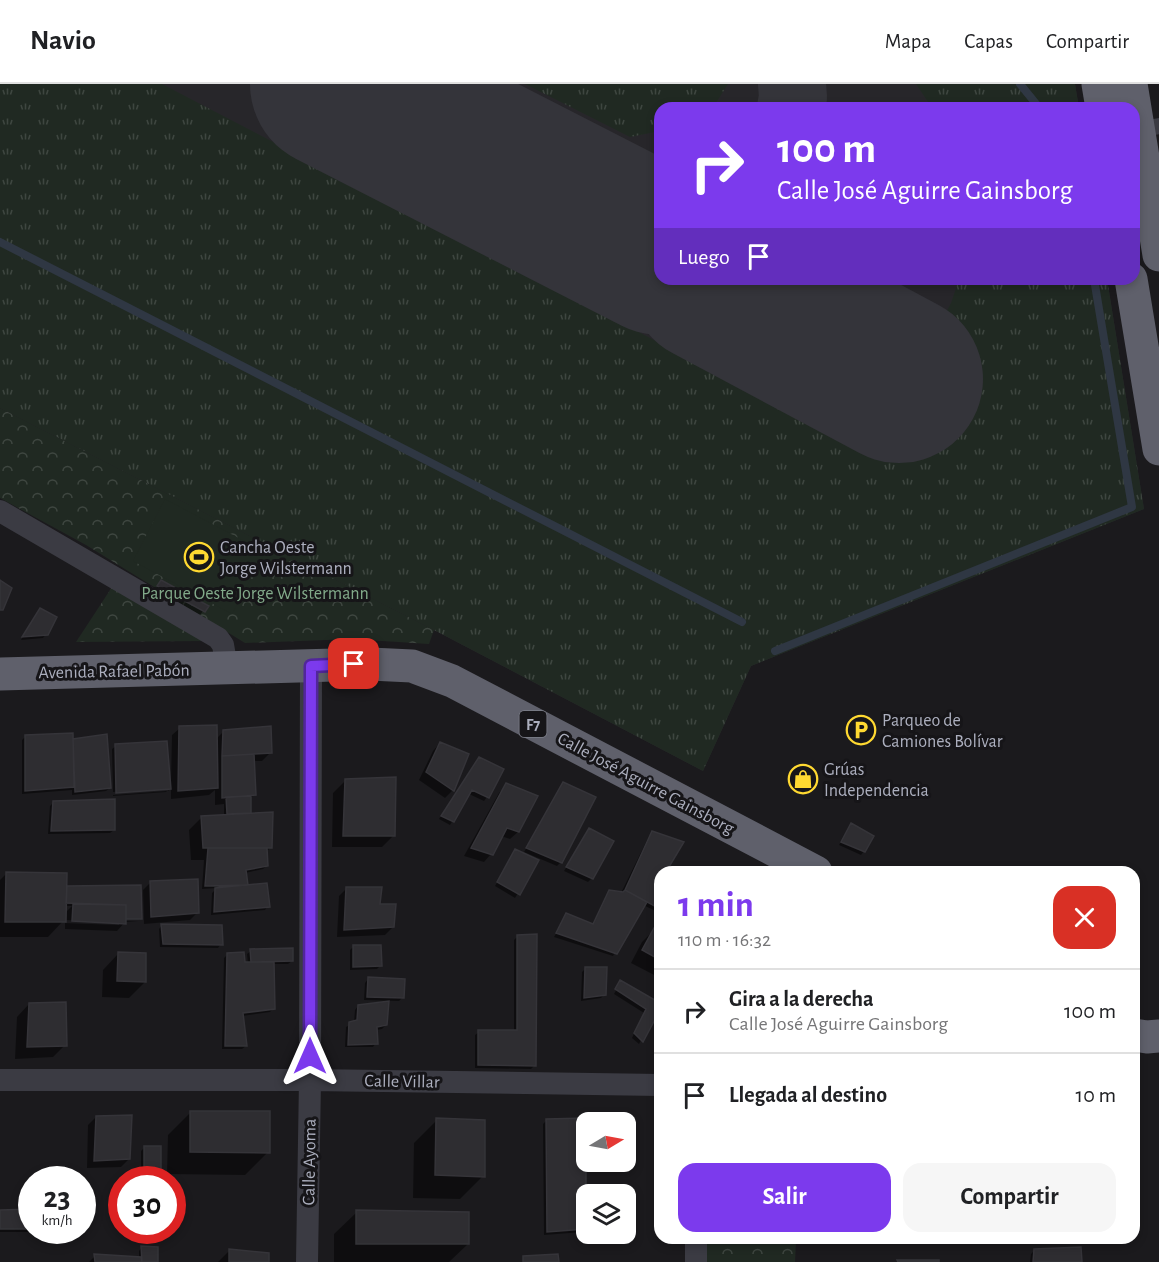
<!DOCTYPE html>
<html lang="es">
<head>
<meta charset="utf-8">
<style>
	:root { --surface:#fff; --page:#f6f6f6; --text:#202124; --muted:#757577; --line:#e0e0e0; --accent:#7c3aed }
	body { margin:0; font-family:"Alegreya Sans",sans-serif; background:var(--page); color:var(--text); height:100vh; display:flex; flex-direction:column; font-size:22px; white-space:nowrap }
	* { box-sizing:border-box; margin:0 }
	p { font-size:20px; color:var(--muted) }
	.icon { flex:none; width:33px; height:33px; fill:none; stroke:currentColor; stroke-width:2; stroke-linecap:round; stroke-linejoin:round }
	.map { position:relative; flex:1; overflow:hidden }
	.details { position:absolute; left:654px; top:782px; width:486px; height:378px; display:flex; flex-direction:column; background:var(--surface); border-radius:18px; box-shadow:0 3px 9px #0003 }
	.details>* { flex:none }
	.top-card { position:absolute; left:654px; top:18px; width:486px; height:183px; border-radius:18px; box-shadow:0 3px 9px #0003; background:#7c3aed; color:#fff; overflow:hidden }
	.needle { width:39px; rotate:80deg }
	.buttons { position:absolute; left:576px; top:1028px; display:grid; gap:12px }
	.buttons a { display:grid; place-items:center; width:60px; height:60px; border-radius:12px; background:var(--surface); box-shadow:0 3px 9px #0003; font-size:30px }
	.speed { position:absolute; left:18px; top:1082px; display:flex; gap:12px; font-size:30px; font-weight:700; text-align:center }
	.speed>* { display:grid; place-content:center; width:78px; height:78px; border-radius:50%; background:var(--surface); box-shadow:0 3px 9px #0003; line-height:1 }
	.speed small { font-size:15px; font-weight:400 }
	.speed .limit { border:9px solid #d22; background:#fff; color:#111 }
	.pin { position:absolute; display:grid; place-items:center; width:51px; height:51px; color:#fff; margin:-26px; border-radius:12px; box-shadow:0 3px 9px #0006 }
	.me { position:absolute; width:66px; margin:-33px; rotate:0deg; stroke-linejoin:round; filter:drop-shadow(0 0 4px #0008) }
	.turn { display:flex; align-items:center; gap:21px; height:126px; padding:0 24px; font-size:27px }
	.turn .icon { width:78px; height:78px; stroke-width:2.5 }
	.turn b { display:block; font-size:42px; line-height:51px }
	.then { display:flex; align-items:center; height:57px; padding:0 24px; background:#0003; gap:12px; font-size:22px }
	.round { display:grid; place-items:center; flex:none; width:63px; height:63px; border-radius:18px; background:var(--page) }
	.overview { display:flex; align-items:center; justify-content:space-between; height:102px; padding:0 24px }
	h1 { font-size:36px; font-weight:600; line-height:45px; color:var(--accent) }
	.action { display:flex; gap:12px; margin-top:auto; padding:12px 24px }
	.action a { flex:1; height:69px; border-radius:18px; background:var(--accent); color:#fff; font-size:24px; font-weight:600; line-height:69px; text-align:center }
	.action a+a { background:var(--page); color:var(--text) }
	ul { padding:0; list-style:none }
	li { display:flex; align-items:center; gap:18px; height:84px; padding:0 24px; border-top:2px solid var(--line) }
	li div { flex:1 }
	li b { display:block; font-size:22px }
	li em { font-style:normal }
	header { display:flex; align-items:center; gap:36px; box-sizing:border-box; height:84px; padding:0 30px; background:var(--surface); border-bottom:2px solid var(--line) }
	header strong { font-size:28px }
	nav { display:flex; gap:33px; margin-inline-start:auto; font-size:21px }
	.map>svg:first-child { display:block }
	.built { fill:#27262a }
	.grass { fill:url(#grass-tufts) }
	.park { fill:url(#park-crowns) }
	.garden { fill:#202922 }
	.shadow { fill:#0007; fill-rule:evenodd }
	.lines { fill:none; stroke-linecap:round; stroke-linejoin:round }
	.stream { stroke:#2f3743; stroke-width:8 }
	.taxiway { stroke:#34343a; stroke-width:68 }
	.runway { stroke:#34343a; stroke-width:168 }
	.building { fill:#2e2d31; stroke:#353439; stroke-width:1.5 }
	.pedestrian { stroke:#3b3b43; stroke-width:16 }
	.minor { stroke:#3b3b43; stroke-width:22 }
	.trunk { stroke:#5f606b; stroke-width:33 }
	.route-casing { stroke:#51269a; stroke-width:15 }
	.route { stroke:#7c3aed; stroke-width:10 }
	.labels { text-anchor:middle; stroke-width:6; stroke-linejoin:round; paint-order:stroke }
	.shield { fill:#161518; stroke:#7f818c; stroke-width:1.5 }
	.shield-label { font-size:16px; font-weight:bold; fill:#acafbe }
	.poi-label { font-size:18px; fill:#acafbe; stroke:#161518; text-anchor:start }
	.park-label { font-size:18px; fill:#82aa8a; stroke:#161518 }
	.street-label { font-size:18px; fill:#acafbe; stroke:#161518 }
</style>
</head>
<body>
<header>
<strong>Navio</strong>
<nav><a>Mapa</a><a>Capas</a><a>Compartir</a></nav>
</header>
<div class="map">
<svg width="1159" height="1178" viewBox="0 0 1159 1178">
	<defs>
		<pattern id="grass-tufts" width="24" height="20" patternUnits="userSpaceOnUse" patternTransform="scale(1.5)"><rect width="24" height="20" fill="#202922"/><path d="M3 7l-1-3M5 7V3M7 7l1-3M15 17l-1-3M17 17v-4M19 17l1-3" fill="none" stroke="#3e4640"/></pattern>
		<pattern id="park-crowns" width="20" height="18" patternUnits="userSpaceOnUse" patternTransform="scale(1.5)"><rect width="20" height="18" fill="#202922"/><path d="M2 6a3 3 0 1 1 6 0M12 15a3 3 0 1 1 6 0" fill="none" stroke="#3e4640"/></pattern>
	</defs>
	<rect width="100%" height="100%" fill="#1b1a1d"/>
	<path class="built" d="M0,0h1075l4,24h-419v171h447l37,230 -393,157 -48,105 -269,-141 -434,-222z"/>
	<path class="grass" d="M0,0h162l709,369 80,-150 8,-24h148l37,230 -393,157 -48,105 -269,-141 -434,-222z
		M525,0h203l-14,22 -3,2h-51v23l-30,6z
		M916,0h159l4,24h-147z"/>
	<path class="park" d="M0,324l434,222 -5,14 -77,-5 -107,4 -159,-98 -86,-47z
		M114,500l90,57 -128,1z
		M704,1157h92l-1,21h-91z"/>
	<path class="garden" d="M165,415l100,53 -33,62 -99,-53z"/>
	<path class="shadow" d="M158,501l49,21 -7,9 -45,-25z
		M37,529l9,21 -3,4 -22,2z
		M180,644l36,11 7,-7 47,21 -8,8h-9l1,34 -5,4 1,16 20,33 -4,4 1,14 -4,3 -18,4 1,13 22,20 -3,4 -54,5 1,-22 5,-5 -15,1 2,-29h-13l-2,-30 12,-12 23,-2v-12l-9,1v-15l-6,5 -38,4v-12l-3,4v-3l-55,4 -1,-43 4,-3 55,35 1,-46z
		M25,653l47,3 38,48 -4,3 -34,4v-5l-50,4v-54z
		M440,659l13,47 -8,8 -26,-18 14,-29z
		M476,678l11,35 -3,4 -15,-7 -19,31 -11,-6z
		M345,697l49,54 -12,12h-50l1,-54z
		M564,699l-3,79 -4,4 -33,-14z
		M507,701l11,47 -8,7 -9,-3 -10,18 -7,8 -20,-6 35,-63z
		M167,707l-1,1 -53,4v-1z
		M54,718l60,28 -4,3 -62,1 2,-28z
		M851,741l13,26 -3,4 -22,-10z
		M589,746l3,48 -4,4 -24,-11z
		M653,748l7,40v7l-4,7 4,2v25l-17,-8 -30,51 -59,-19 13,-22 25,10 14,-30 3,-4 12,2 28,-57z
		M515,767l22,10 -22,37 -20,-12z
		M6,790l59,13h74l2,31 -2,2v-2h-20v3h19l-13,1 -8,9 -52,-2v-6l54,2v-3l-55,-2 -16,17h-48v-57zM65,822h7l-8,8z
		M151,798l47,30 -8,8 -46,4 -1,-34z
		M347,804l31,17 15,22 -8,8 -48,2 2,-41z
		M162,841l59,19 -3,4 -58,-1 -1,-18z
		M654,846l6,3v45l-29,-15 11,-21z
		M518,852l17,129 -4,4 -56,-1v-33l4,-3h35v-92z
		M354,862l27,19 -4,4 -27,1v-20z
		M251,867l41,10 -4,3h-15l1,44 -4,4 -28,4 4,30 -4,3h-20l2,-91 4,-4 16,9 4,1 -1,-10z
		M118,870l27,28 -16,16 -27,-1 1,-27z
		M586,884l19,26 -4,4 -20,3 1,-29z
		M368,895l34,19 -3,3 -35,-1 1,-17z
		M620,899l40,21 -21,40 -7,-6 12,-25 -30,-19z
		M29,920l36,41 -12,12 -38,2 2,-42z
		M358,922l28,19 -4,4 -6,1v13l-3,4h-28l1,-20 8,-4 1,-13z
		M190,1029l78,39 -23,23 -78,-1 1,-39z
		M96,1033l33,42 -8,8 -34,1 1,-43z
		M437,1036l46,56 -23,23 -47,-1 1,-55z
		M547,1036h37l2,109 -3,3 -39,3 -1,-111z
		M145,1063l14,32h-18v-28z
		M32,1127v19h2l-3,2h-31v-20z
		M357,1128l111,32 -19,18h-115v-28z
		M142,1163l15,15h-68l6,-6 44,3v-8z
		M1035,1166l45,12h-50l1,-8z
		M229,1167l39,11h-50z"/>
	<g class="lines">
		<path class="stream" d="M1020,0l17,21
			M0,158l742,380
			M775,567l357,-144 -38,-228"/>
		<path class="taxiway" d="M791,24l2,-11 -1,-13
			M624,148l36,1"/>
		<path class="runway" d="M334,0l326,167
			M712,195l187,100"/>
	</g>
	<path class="building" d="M0,496l12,8 -9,22h-3z
		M161,496l48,26 -4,6 -48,-26z
		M40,524l17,9 -9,18 -26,2z
		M217,641l1,63 -40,3 1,-65z
		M271,642l1,27 -50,3 1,-26z
		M73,649l1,54 -49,4v-56z
		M107,650l4,54 -36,4 -2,-53z
		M167,657l4,48 -55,4 -1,-49z
		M440,658l29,12 -15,37 -28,-19z
		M254,670l2,41 -34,3v-42z
		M479,673l25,12 -15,29 -17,-8 -18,32 -13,-6z
		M396,693l-1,59h-52l2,-57z
		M563,698l33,15 -34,66 -36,-15z
		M506,699l32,13 -19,36 -12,-4 -14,27 -22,-7z
		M251,712v17l-24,1 -1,-17z
		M115,715v31l-64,1 2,-30z
		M273,728l-1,36h-69l-2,-32z
		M851,739l23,13 -9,16 -24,-10z
		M589,744l25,13 -21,38 -27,-12z
		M652,747l32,11 -18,30h-6l-2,13 2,1v23l-35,-19z
		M208,764h59l1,18 -22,4 2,15 -43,1z
		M515,765l24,11 -19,35 -23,-13z
		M6,788l61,1 -1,49h-61z
		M198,795l1,34 -48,4 -1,-36z
		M267,799l3,24 -56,5 1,-24z
		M141,801l1,34h-16v-14l-60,-2 1,-17z
		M346,803h36l-2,17h16l-2,23 -50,3z
		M609,806l14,2 2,-2 22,12 -30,52 -61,-21 10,-20 27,11z
		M73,820l53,1v19l-54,-3z
		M161,840l61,1 1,20 -60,-1z
		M654,844l6,3v29l-18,-10z
		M537,850l-1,132 -58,-1v-35h39v-95z
		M353,861h28l1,21 -29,1z
		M293,864v13l-42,1 -1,-13z
		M118,868l28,1v29l-29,-1z
		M244,868l1,10h29l1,47 -32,4 4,33h-22l2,-93z
		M585,883h22l-1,28 -22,3z
		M368,893l37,2 -1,19 -37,-1z
		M620,896l40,23v7l-17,32 -9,-9 12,-24 -31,-20z
		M389,917l-2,24 -10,2 1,17 -30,1 1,-23 8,-2 1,-15z
		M66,918l1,44 -40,1 2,-44z
		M190,1027h80v42l-80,-1z
		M132,1031l-2,44 -36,2 2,-45z
		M436,1034l49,2v57l-50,-2z
		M586,1034v111l-39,3 -1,-113z
		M144,1062h17v33h-17z
		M32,1125v20h-32v-19z
		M356,1126l113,2v32h-113z
		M141,1162l17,1v15h-16z
		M1081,1163l1,15h-49l1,-13z
		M229,1165l40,4v9h-40z
		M94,1170l47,3 1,5h-47z
		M558,1170l1,8h-36v-6z
		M897,1176h42v2h-41z"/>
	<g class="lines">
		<path class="pedestrian" d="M1138,46l21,-4"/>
		<path class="minor" d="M0,427l218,127 5,7 4,23
			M0,996h310l350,5
			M696,1154v24
			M307,1178l3,-182 1,-414"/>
		<path class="trunk" d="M1098,0l4,24
			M1131,0l28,171
			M1131,195l28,170
			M0,590l370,-10 42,2 40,15 364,191
			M1134,951l13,2 12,-1"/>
	</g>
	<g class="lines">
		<g class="route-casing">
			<path id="route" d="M310,972l1,-390 43,-2"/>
		</g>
		<use href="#route" class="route"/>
	</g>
	<defs>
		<g id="stadium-ring" transform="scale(1.5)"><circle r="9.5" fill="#161518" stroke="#ffd931" stroke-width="1.5"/><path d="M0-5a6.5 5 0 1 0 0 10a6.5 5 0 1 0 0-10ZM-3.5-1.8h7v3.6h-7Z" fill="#ffd931"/></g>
		<g id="parking-ring" transform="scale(1.5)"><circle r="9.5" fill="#161518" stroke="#ffd931" stroke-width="1.5"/><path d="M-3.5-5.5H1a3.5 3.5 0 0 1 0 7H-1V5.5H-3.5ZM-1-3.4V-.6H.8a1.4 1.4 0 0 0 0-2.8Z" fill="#ffd931"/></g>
		<g id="shop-ring" transform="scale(1.5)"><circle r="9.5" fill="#161518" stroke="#ffd931" stroke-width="1.5"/><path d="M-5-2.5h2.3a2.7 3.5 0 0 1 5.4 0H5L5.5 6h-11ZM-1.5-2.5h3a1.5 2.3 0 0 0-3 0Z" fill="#ffd931"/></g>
	</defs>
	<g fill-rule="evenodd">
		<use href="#stadium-ring" x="199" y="473"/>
		<use href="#parking-ring" x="861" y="646"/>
		<use href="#shop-ring" x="803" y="695"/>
	</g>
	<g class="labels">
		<rect class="shield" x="519.5" y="627" width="27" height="26" rx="4.5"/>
		<g class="shield-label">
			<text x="533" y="646">F7</text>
		</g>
		<g class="poi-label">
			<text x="220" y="469">Cancha Oeste<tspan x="220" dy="21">Jorge Wilstermann</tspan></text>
			<text x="882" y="642">Parqueo de<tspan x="882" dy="21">Camiones Bolívar</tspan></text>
			<text x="824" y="691">Grúas<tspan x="824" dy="21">Independencia</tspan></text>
		</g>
		<g class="park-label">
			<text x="255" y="515">Parque Oeste Jorge Wilstermann</text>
		</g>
		<g class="street-label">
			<text transform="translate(114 587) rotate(-1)" y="6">Avenida Rafael Pabón</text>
			<text transform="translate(646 699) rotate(28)" y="6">Calle José Aguirre Gainsborg</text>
			<text transform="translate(402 997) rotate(1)" y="6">Calle Villar</text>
			<text transform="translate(309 1078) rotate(-89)" y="6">Calle Ayoma</text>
		</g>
	</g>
</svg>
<div class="buttons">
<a><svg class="needle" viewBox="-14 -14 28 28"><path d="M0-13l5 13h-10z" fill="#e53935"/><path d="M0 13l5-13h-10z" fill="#757577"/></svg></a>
<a><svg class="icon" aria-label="layers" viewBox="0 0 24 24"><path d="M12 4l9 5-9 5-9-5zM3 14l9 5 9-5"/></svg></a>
</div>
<div class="speed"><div>23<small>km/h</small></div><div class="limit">30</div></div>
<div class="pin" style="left:354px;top:580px;background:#d93025"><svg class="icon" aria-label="arrive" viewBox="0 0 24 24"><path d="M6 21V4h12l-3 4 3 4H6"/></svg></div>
<svg class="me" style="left:310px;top:972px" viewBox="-20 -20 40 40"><path d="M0-17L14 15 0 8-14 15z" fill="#7c3aed" stroke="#fff" stroke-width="4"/></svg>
<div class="top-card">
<div class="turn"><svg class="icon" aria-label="right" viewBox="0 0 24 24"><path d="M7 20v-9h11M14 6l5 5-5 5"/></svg><div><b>100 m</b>Calle José Aguirre Gainsborg</div></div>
<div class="then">Luego<svg class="icon" aria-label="arrive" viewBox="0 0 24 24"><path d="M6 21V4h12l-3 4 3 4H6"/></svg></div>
</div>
<section class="details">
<div class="overview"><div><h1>1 min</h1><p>110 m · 16:32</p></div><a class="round" style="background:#d93025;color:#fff"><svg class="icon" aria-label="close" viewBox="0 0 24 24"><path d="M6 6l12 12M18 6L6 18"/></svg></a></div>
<ul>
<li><svg class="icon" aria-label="right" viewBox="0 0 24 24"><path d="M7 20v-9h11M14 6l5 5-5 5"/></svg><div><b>Gira a la derecha</b><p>Calle José Aguirre Gainsborg</p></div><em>100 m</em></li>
<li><svg class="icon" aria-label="arrive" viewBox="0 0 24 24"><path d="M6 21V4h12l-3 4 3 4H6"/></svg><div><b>Llegada al destino</b></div><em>10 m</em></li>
</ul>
<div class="action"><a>Salir</a><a>Compartir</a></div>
</section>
</div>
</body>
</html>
